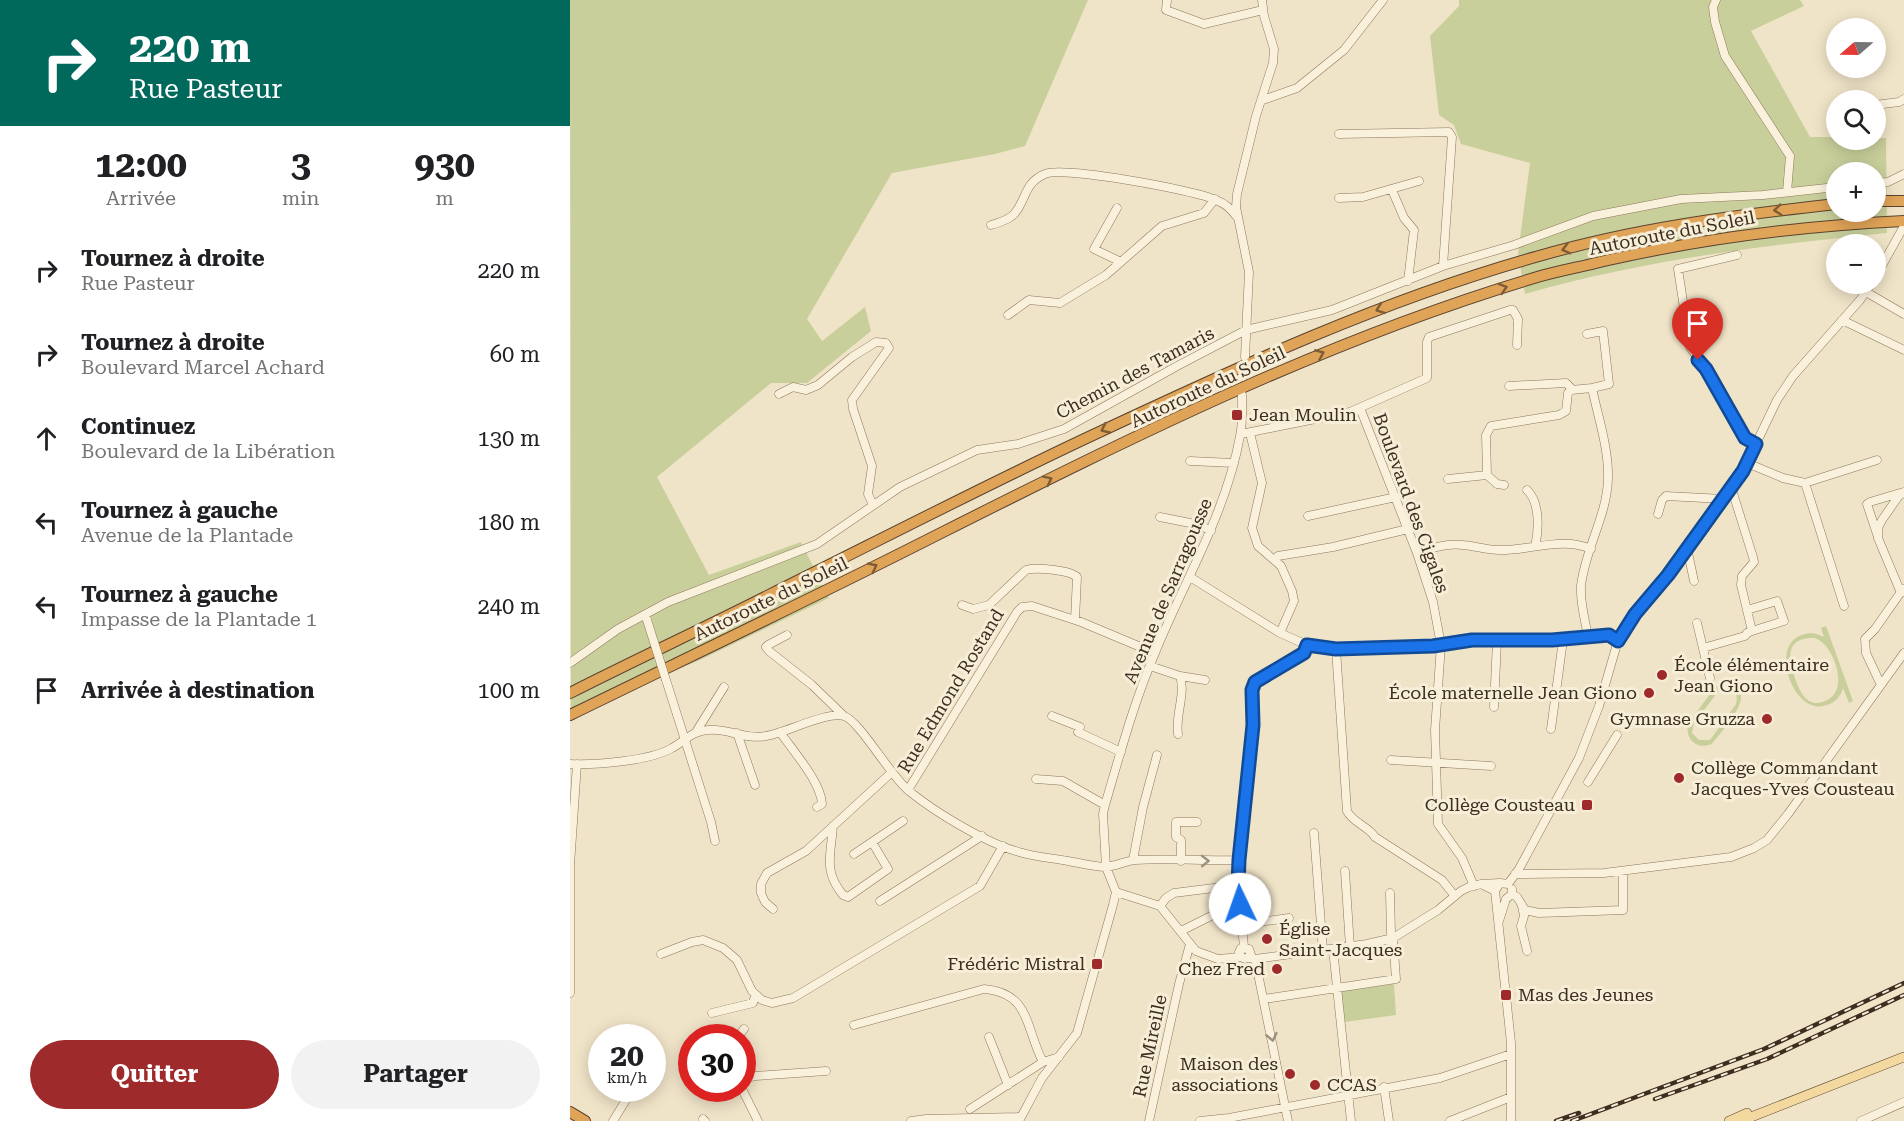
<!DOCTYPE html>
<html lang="fr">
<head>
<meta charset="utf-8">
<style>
	:root { --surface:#fff; --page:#f2f2f2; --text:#202124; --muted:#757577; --accent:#9e2a2b }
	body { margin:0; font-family:"Roboto Serif",serif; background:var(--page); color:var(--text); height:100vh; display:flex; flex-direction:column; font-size:22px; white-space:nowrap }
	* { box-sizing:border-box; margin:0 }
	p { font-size:20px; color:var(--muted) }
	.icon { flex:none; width:33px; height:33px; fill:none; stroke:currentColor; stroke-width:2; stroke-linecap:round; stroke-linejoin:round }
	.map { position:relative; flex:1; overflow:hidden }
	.side { display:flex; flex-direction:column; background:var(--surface); width:570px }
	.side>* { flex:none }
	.guide { background:#00695c; color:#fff; overflow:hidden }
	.needle { width:39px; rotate:250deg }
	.fabs { position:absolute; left:1256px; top:18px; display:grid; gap:12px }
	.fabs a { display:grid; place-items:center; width:60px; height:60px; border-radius:50%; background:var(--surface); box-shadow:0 3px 15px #0003; font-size:30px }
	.speed { position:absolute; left:18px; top:1024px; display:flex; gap:12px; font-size:30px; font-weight:700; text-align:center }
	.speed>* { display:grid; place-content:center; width:78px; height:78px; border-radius:50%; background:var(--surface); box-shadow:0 3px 15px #0003; line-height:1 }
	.speed small { font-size:15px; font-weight:400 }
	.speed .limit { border:9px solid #d22; background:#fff; color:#111 }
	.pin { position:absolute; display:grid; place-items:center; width:51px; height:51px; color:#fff; margin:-62px -26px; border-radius:50% 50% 50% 0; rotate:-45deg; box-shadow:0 0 6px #0007 }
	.pin .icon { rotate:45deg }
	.me { position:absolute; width:66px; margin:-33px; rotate:357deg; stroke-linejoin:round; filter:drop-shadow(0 0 4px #0008) }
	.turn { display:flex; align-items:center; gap:21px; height:126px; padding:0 30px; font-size:27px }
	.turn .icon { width:78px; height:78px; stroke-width:2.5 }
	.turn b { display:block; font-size:42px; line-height:51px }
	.eta { display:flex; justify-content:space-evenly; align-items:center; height:102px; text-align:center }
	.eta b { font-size:36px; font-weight:700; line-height:42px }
	.button { display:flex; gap:12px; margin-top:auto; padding:12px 30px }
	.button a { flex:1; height:69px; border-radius:36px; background:var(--accent); color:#fff; font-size:24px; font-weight:700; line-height:69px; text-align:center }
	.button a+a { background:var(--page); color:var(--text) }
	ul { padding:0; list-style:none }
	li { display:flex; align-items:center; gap:18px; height:84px; padding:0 30px }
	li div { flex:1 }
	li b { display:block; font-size:22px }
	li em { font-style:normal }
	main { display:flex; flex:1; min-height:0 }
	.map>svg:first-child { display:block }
	.green { fill:#c9cf9b; fill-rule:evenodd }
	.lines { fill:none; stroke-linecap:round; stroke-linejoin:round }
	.minor-tunnel { stroke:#ccc0a6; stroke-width:8; stroke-dasharray:8 4; stroke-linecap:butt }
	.minor-casing { stroke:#8d765c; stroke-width:9 }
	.major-casing { stroke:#5b4430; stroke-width:10 }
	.highway-casing { stroke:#5b4430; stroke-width:12 }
	.minor { stroke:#faf1dc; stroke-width:8 }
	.major { stroke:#f3d9a0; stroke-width:9 }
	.highway { stroke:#e0a458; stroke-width:10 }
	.rail-casing { stroke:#3d2e20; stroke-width:4.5 }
	.rail { stroke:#f7eed8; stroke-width:2; stroke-dasharray:7; stroke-linecap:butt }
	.minor-bridge-casing { stroke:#8d765c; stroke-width:9; stroke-linecap:butt }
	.minor-bridge { stroke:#faf1dc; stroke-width:8 }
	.oneway { stroke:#7e5d36 }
	.oneway2 { stroke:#9c907e }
	.route-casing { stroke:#114b97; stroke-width:15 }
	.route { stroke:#1a73e8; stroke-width:10 }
	.poi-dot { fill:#9e2a2b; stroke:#f7eed8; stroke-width:2 }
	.labels { text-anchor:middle; stroke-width:6; stroke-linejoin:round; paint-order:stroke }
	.street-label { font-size:18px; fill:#3d2e20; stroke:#f7eed8 }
	.poi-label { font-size:18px; fill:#3d2e20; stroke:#f7eed8; text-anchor:start }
</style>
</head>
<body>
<main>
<section class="side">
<div class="guide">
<div class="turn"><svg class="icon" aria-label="right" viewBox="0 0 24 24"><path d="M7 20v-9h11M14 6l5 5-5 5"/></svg><div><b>220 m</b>Rue Pasteur</div></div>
</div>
<div class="eta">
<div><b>12:00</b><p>Arrivée</p></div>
<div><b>3</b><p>min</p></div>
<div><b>930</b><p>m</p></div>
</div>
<ul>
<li><svg class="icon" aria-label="right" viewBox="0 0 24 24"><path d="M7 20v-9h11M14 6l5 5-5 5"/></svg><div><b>Tournez à droite</b><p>Rue Pasteur</p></div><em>220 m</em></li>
<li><svg class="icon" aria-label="right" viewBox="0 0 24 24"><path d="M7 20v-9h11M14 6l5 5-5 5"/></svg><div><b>Tournez à droite</b><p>Boulevard Marcel Achard</p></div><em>60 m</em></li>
<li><svg class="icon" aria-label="ahead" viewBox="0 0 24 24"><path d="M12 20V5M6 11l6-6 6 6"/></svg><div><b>Continuez</b><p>Boulevard de la Libération</p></div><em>130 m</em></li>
<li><svg class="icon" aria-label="left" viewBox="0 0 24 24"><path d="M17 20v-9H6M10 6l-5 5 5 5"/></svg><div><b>Tournez à gauche</b><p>Avenue de la Plantade</p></div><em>180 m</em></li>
<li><svg class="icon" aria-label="left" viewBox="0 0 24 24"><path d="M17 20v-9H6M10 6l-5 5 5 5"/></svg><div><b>Tournez à gauche</b><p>Impasse de la Plantade 1</p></div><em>240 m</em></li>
<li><svg class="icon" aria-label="arrive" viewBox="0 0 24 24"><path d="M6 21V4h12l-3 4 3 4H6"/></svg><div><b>Arrivée à destination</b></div><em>100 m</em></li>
</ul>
<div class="button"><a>Quitter</a><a>Partager</a></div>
</section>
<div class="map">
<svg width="1334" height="1121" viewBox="0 0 1334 1121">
	<rect width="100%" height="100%" fill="#f0e4c8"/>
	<path class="green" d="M0,0h518l-63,146 -30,8 -103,19 -85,146 15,22 43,-34 6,24 -64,52h-36l-114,94 52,98 92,-33 28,56 -129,62 -129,54z
		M889,0h341l4,6 -53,25 59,106h26v3l50,-2 1,95c-122,12 -243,27 -362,61l-7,-41 12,-90 -69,-19 -7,-19 -15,-10 -9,-79 29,-30zM1266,172h39v40h-39z
		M1256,626l27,75 -4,2 -6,-15c-3,10 -9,16 -20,18 -30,7 -54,-61 -21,-71 8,-3 14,-2 22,2l-3,-9zM1245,638c18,6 34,49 14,61 -21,13 -30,-8 -35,-24 -7,-21 -6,-38 21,-37z
		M1151,683c7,-1 13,0 18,6 10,14 -18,43 -27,55 -15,6 -27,-4 -24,-20l27,-37zM1153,688c10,-1 16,6 13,16l-26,36h-11l-7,-7 2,-10 24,-31z
		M824,984l2,31 -51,7 -4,-31z"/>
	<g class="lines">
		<path class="minor-tunnel" d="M673,391l2,-30"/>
		<g class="minor-casing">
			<path id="minor" d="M597,0l-1,10 38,14 59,-14
				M1146,0l-3,7 2,15 10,34 65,100 -3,36
				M693,100l34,-12 47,-38 39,-50
				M1305,105l24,-3 5,-3
				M769,134l110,-2 3,5 -9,129
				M1305,183l13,-1 16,-8
				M822,190l12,28 10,12 -6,51
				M769,198l24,-1 56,-16
				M547,208l-23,41 27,13
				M421,225c7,-2 20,-6 24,-12 12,-15 9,-30 30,-39 17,-8 150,16 171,26 10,4 15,9 21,17
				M1167,255l-59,14 12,78 16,22 39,69 11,6
				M1305,278l29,-52
				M1296,292l38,22
				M438,315l21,-15 31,3 46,-28 56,-49 42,-13 11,-14
				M1272,320l62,30
				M675,357l4,-85 -13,-65 1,-13 19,-78 17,-53 1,-14 -10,-33 -2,-16
				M939,386l57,-3 7,7
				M209,394l14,-7 13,3 12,-5 34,-28 24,-15 10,1 3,5 -37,52 1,9 19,57 -4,28 5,11
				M790,408l57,145 16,49 8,43 -6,85 3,94 24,34 12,28
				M680,433l12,50 -10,45 6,18 23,20 11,25 2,10 -14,32
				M671,434l109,-22 77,-34v-36l2,-5 81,-27h3l5,9 -1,26
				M620,461l44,2
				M1177,463l36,15 22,5 72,-23
				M917,475l10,9 7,1
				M878,479l39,-4 -1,-40 5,-9 68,-11 7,-4 2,-18 3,-3 21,-2 17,-4 -6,-53 -16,3
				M1235,483l39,123
				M1161,487l22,70 1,5 -12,14 -1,9 11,46 32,-10 -7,-20 -30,9
				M957,490c13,12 12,40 8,56
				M1088,514l4,-14 4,-4 57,3
				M738,516l88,-19
				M590,517l40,8 11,6
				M1307,534l-10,-30 3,-2 30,-9
				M1117,548l7,33
				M847,553c15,-5 30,-10 46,-8 12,1 24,5 36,5 30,1 64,-14 92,-1
				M708,556l55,-9 75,-18
				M620,577l90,56 27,12 29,4 97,-3 39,-6 80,1 57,-6 9,6
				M1331,593l-23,-55v-10l4,-8 16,-23 6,-5
				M392,605l11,4 16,-4 37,-35c10,-3 44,0 51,7l-2,43
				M1127,623l13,55
				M217,635l-19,10 -2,2 3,4 43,34 32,31
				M1018,636c-3,-16 -8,-33 -7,-50 4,-37 26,-70 27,-107 1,-30 -10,-62 -16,-91
				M1133,648l42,-12 2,-3 5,-2
				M766,649l11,162c6,12 21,15 28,26l67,43 12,15
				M0,663l48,-34 50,-27 149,-58 83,-57 77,-37 41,-6 46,-15 115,-64 67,-35 86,-20 111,-44 71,-21 79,-29 88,-17 82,-4 73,-8
				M580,666l30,10c6,18 -5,39 -2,58
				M610,676l25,4
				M96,680l45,142 4,19
				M1311,685l-15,-32 -1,-14 10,-10 28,-40
				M924,707l3,-66
				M482,716l28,11 -2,5 43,20
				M981,729l12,-89
				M126,732l28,-45
				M210,732c13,19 41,50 42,72l-5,3
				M167,733l18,52
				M821,760l100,6
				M0,764c26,1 80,-3 102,-16 13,-7 20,-17 36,-18 19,-2 38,10 58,6 20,-3 61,-25 78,-20 15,4 47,61 65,75 27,22 77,52 110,61 16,5 33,6 49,9 12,2 24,5 36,6 10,0 21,-6 31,-7 34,-2 70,1 104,0
				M466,779l27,2 42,24
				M1018,782l29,-47
				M338,790l109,-178 5,-5 10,-1 49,16 74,31
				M263,826c-2,29 -10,45 10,69l5,2 40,-28 -16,-27 -18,12
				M744,833l9,118
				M302,842l31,-21
				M563,860l10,-53 14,-52
				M611,861v-21l-5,-3v-15h21
				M775,871l5,76
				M945,874l89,-1 127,-16 23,-9 13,-8 21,-26 116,-161
				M938,884l11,-15 60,-111 20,-52 20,-69 16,-23 33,-39 75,-104 34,-71 16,-24 67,-76 11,-16
				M938,884l-8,-1 -5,8 16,152v78
				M925,891l-14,-7 19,-1
				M546,892l44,14 36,45 22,8 23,-2 4,2 6,-4 -2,-6 -8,-1 -2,4 2,5
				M942,894l5,3 8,13 14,3 84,-3v-39
				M310,901l102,-65
				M590,906l6,-8 8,-5 64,-8
				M952,906l2,10 -3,10 6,25
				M203,909l-8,-7 -4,-9v-9l6,-11 39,-22 85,-78
				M929,921l7,-22 6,-5v-5
				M672,924l47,-6
				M611,931l30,-15
				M674,947l-6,-62 15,-160 -1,-35 3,-8 49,-29 3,-8
				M763,949l18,172
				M91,954l31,-12 11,-2 20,8 14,12 15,31 10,9 10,3 21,-5 187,-112 23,-40
				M679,958l6,1 112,-15 26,-6 45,-28 23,-19 8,-4 12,-3
				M685,959l33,162
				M0,993v-128l7,-101
				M694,999l132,-20 -3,-41 -2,-4 -1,-41
				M142,1013l41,-10 2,-7
				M284,1025l130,-36c47,4 41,39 59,73
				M419,1037l19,48
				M167,1038l7,-9
				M172,1079l13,-3 71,-5
				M814,1087l5,34
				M172,1089l16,32
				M400,1109l73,-47 16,-5
				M133,1119l2,2
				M43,1121l19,-31
				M341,1121l15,-2 94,-2
				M449,1121l23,-43 35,-45 36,-128 3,-13 -10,-25 -3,-53 2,-9c15,-51 29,-103 50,-152 29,-72 71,-139 85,-217 3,-13 2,-27 2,-41
				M579,1121l30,-137 11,-40
				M630,1121l29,-3 211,-40 71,-24
				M880,1121l61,-24
				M1291,1121l43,-19"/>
		</g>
		<g class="major-casing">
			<path id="major" d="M1159,1121l18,-8
				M1171,1121l163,-64"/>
		</g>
		<g class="highway-casing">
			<path id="highway" d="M1305,201h29
				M0,693c65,-33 132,-64 197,-97 109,-54 217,-110 326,-161 145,-68 291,-136 446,-179 97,-28 197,-41 297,-52
				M0,715c123,-60 247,-119 369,-181 193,-97 387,-194 595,-256 23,-7 47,-11 70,-17 100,-23 198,-35 300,-40
				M0,1112l15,9"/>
		</g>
		<use href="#minor" class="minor"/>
		<use href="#major" class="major"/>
		<use href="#highway" class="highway"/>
		<g class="rail-casing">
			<path id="rail" d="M1085,1099l112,-40 137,-64
				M986,1121l23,-8
				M1002,1121l192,-72 140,-66"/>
		</g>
		<use href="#rail" class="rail"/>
		<g class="minor-bridge-casing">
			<path id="minor-bridge" d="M77,620l19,60"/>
		</g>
		<use href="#minor-bridge" class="minor-bridge"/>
	</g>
	<defs><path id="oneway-chevron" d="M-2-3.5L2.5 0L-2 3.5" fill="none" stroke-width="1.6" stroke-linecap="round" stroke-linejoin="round" transform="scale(1.5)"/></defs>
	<g class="oneway">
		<use href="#oneway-chevron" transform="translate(1208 210) rotate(174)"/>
		<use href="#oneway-chevron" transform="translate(996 249) rotate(166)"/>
		<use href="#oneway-chevron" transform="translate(933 288) rotate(-18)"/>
		<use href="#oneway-chevron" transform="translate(810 309) rotate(160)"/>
		<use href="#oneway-chevron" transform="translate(750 354) rotate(-23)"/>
		<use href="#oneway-chevron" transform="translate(535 429) rotate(155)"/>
		<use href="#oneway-chevron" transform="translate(478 480) rotate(-26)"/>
		<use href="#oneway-chevron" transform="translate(303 567) rotate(-27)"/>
	</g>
	<g class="oneway2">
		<use href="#oneway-chevron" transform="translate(635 861) rotate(-1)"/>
		<use href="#oneway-chevron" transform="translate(702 1037) rotate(78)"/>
	</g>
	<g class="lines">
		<g class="route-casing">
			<path id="route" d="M670,904l-2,-19 1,-25 14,-135 -1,-35 3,-8 49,-29 3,-8 29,4 97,-3 39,-6h80l57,-5 9,6 17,-27 33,-39 75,-104 13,-27 -11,-6 -39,-69 -8,-9"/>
		</g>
		<use href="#route" class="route"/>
	</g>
	<g class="poi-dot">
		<rect x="661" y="409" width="12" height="12" rx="3"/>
		<circle cx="1092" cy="675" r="6"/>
		<circle cx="1079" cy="693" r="6"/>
		<circle cx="1197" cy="719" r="6"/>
		<circle cx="1109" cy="778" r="6"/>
		<rect x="1011" y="799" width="12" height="12" rx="3"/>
		<circle cx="697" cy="939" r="6"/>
		<rect x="521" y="958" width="12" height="12" rx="3"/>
		<circle cx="707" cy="969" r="6"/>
		<rect x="930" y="989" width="12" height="12" rx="3"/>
		<circle cx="720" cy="1074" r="6"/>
		<circle cx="745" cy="1085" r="6"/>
	</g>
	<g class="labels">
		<g class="street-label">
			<text transform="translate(1102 233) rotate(-11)" y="6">Autoroute du Soleil</text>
			<text transform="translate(565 373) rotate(-28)" y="6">Chemin des Tamaris</text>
			<text transform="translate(638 387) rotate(-25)" y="6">Autoroute du Soleil</text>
			<text transform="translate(841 503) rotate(70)" y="6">Boulevard des Cigales</text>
			<text transform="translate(598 591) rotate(-67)" y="6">Avenue de Sarragousse</text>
			<text transform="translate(201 599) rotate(-26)" y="6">Autoroute du Soleil</text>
			<text transform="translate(381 691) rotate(-59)" y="6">Rue Edmond Rostand</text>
			<text transform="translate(580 1046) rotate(-78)" y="6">Rue Mireille</text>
		</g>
		<g class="poi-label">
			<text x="679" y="421">Jean Moulin</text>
			<text x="1104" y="671">École élémentaire<tspan x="1104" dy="21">Jean Giono</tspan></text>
			<text x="1067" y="699" text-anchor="end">École maternelle Jean Giono</text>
			<text x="1185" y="725" text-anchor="end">Gymnase Gruzza</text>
			<text x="1121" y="774">Collège Commandant<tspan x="1121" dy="21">Jacques-Yves Cousteau</tspan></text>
			<text x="1005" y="811" text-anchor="end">Collège Cousteau</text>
			<text x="709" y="935">Église<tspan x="709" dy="21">Saint-Jacques</tspan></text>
			<text x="515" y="970" text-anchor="end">Frédéric Mistral</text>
			<text x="695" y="975" text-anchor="end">Chez Fred</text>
			<text x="948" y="1001">Mas des Jeunes</text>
			<text x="708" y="1070" text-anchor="end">Maison des<tspan x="708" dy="21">associations</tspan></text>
			<text x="757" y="1091">CCAS</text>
		</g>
	</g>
</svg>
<div class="fabs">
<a><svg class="needle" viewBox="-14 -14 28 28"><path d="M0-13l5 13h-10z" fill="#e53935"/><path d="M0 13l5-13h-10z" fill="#757577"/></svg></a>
<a><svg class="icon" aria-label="search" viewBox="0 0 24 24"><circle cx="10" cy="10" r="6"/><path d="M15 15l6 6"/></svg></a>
<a>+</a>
<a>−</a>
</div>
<div class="speed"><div>20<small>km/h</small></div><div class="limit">30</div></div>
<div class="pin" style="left:1128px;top:360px;background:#d93025"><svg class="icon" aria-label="arrive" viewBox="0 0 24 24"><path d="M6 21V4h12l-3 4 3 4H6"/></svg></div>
<svg class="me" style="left:670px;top:904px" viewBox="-20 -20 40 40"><circle r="19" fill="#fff"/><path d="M0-13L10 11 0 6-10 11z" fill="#1a73e8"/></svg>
</div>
</main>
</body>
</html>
